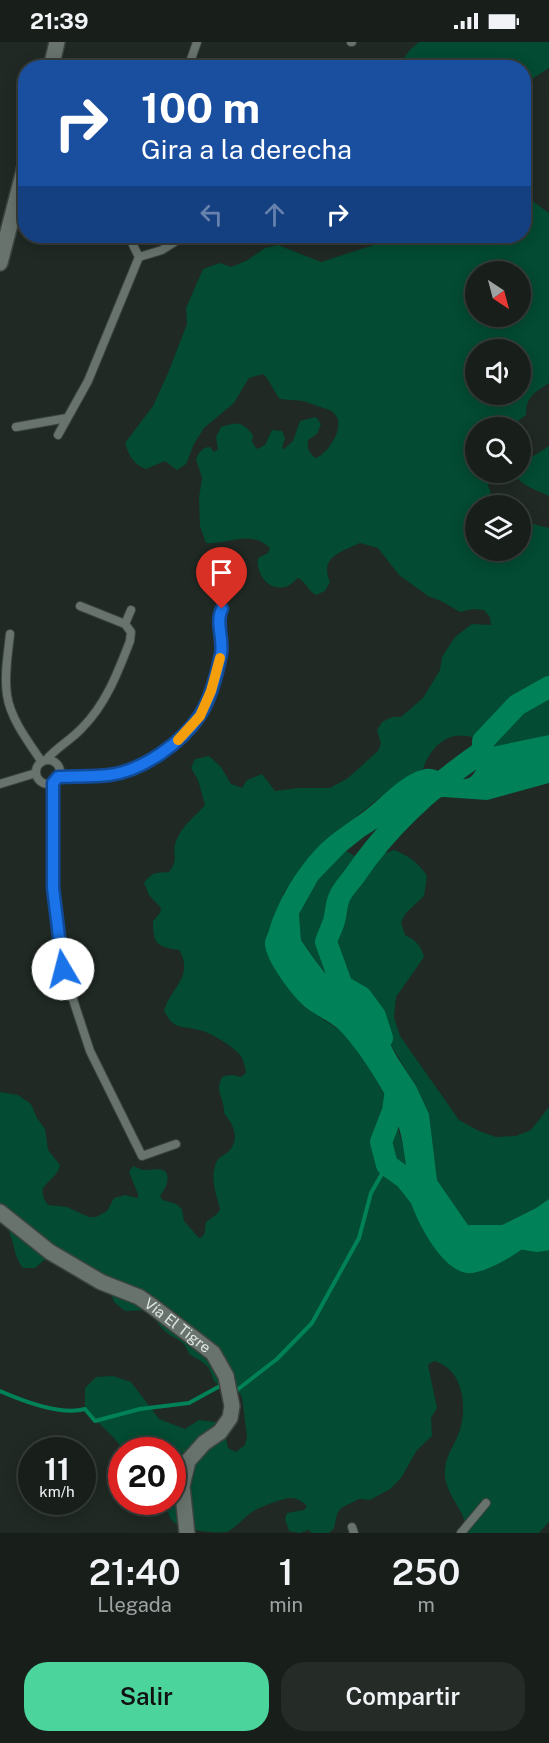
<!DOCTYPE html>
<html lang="es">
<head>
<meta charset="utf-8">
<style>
	:root { --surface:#181f1b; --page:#252c28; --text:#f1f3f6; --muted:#9fa2a3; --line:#363d3a; --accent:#4bd49b }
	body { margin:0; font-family:"Public Sans",sans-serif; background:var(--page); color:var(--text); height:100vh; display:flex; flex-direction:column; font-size:22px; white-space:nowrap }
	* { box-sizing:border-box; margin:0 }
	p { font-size:20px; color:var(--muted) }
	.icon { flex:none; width:33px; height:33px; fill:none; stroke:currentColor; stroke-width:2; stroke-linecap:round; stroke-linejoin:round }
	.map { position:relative; height:1491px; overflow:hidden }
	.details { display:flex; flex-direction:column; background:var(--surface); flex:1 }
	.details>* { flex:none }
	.top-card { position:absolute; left:18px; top:18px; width:513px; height:183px; border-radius:24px; box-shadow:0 3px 15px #0003,0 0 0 2px var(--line); background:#1a4fa0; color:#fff; overflow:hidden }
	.needle { width:39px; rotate:144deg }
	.buttons { position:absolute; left:465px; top:219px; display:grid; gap:12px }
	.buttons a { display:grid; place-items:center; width:66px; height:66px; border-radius:50%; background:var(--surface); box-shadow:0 3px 15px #0003,0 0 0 2px var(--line); font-size:30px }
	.speed { position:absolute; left:18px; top:1395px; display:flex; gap:12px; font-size:30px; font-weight:700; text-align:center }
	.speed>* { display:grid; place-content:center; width:78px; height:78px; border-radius:50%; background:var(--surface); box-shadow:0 3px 15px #0003,0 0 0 2px var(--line); line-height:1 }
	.speed small { font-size:15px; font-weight:400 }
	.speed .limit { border:9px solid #d22; background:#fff; color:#111 }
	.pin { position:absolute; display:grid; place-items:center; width:51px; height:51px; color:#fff; margin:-62px -26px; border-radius:50% 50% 50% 0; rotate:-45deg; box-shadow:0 0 6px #0007 }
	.pin .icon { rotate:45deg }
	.me { position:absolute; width:66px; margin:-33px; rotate:352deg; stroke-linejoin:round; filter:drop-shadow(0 0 4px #0008) }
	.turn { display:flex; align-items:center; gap:21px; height:126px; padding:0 24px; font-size:27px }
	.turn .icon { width:78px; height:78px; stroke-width:2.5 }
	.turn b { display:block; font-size:42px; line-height:51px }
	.lanes { display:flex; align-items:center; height:57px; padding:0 24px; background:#0003; justify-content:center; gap:30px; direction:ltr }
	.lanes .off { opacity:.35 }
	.eta { display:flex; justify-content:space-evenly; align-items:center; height:102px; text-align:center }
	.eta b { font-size:36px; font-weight:600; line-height:42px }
	.primary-button { display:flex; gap:12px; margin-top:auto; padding:12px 24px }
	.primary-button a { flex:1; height:69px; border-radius:24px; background:var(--accent); color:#111; font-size:24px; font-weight:600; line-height:69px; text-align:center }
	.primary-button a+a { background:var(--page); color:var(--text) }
	.status { display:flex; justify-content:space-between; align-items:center; height:42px; padding:0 30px; background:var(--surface); direction:ltr }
	.status svg { height:16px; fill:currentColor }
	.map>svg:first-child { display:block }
	.green { fill:#034b32; fill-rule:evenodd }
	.water { fill:#008158 }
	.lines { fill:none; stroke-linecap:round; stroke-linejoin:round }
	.stream { stroke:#008158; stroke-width:4 }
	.river { stroke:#008158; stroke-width:22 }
	.lane-casing { stroke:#3d4440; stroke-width:10 }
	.street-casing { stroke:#3d4440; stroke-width:18 }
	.lane { stroke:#68736d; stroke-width:8 }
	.street { stroke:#68736d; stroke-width:15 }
	.route-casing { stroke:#114b97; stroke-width:15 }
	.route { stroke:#1a73e8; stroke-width:10 }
	.slow { stroke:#f59e0b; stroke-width:10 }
	.labels { text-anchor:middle; stroke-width:6; stroke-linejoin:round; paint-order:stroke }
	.street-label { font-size:15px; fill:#e0e6e2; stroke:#202924 }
</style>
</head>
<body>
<div class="status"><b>21:39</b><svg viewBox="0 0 49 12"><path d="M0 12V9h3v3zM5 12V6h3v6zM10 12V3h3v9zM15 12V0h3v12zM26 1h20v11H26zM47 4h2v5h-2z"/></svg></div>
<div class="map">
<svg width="549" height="1491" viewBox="0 0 549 1491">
	<rect width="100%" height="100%" fill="#202924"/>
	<path class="green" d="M419,0h130v26l-25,16v-16l-127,-1 13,-17z
		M524,153l25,18v170c-15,10 -23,13 -23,32l-16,12 -34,1v44l11,1 1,12 7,20 -19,1v44h44l1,-29 28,7v207c-13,3 -43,15 -55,12 -9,-3 -17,-9 -26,-11 -23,-4 -39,14 -45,33l-19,10 -16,12 -72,58 -33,45 -2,83 22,29 41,27 26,35 23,43 12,42v25l98,83 34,-20 12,-13v294l-10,11h-74c5,-21 -23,-38 -20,-64 1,-16 13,-28 16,-43 6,-25 0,-58 -27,-65l-6,4 9,43 -6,10 1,18 -15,14 -16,28 -11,11 -20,11 -11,-1 -18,9 -4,6 -3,14 -5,5h-17l-4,-3 -8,3 -11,-2 -4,-12 2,-6 17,-3 3,-4c-4,-4 -9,-8 -16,-8 -8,0 -31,9 -39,14 -9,6 -15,15 -25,20 -13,1 -48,-1 -56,-13 -4,-6 -3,-11 -2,-17h3v-52h-49c-8,-14 -27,-28 -38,-41v-21l11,-11 17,-1 18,6 28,37 26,10 14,-9 17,2 9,12 3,14 8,4 9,-7 2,-8 -5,-40 -5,-7 -17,-4 -6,-5 -5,-13 -8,-7 -12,-7c-6,-18 -18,-14 -28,-27 -5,-5 -7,-12 -11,-17l-25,1 -11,-9 -4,-12 -49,-38 -18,9 -8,7h-12c-13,-16 -6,-34 -23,-47v-129l18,3 13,9 6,14 8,11 3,21 12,15c-4,19 -28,18 -12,40l19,2 22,10h7l11,-6 7,-13 11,-3 13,3v-4l-9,-22 4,-6c3,1 6,3 10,4 9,1 28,-7 24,13 -1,5 -5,9 -7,14l3,3 13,4 6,5 2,12 15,17c8,-2 5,-9 7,-16l11,-8 3,-5c-4,-15 -11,-33 -3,-48 2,-4 8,-6 11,-9 13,-13 5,-28 -4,-39 1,-15 -11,-22 -1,-37l10,-1 8,2 5,-4c-1,-6 -2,-13 -6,-18 -6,-8 -30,-23 -41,-25 -19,-5 -24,1 -35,-19 6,-23 31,-35 15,-61 -23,-3 -26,-7 -26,-29l7,-8 1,-5 -12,-13 -5,-12c8,-11 12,-10 25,-11 11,-14 2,-18 7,-31 7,-17 18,-23 29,-36l-7,-25 -7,-12 4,-9 14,-3 12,11 10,17 11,4 5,-8 15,-6 13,17 24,-3h31l18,-10 30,-27 3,-7 -4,-14 5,-8 10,-5h9l22,-19 17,-28 2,-13 5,-8 8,-12 17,-13 19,1 -1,-8 -6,-7 -11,-1 -13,3 -19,-11 -13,-5 -29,-21 -21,-27 -18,-5c-19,9 -41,14 -30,39l-5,9 -9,4c-8,-4 -10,-13 -18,-17 -4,3 -8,8 -13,9 -18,4 -29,-14 -27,-29l10,-5 2,-5c-19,-19 -42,-3 -64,-5l-6,-17 -1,-28 3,-20 -6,-19c3,-6 6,-12 14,-12l4,5 4,-3 -2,-12 5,-10c17,-5 20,-6 32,8l-1,7 5,7 8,-4 7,-15 10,1 3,7 -3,10 2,1 9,-8 7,-20 16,-4 5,7 -4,10 -9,6c-1,9 1,13 8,18 11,-4 25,-25 22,-38 -1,-4 -4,-6 -6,-9l-29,-10 -23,-2c-7,-8 -9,-18 -17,-25l-14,4 -15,25 -30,25 -10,16 -8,20 -9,6 -12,-9 -19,8c-13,-5 -17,-13 -21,-26l28,-37 15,-33 19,-49 -1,-16 17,-39 17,-6 11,4 15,-6 19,-13 13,-3 43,17 53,-17 10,-9h140zM476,230h44v44h-44zM476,308h44v44h-44z
		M549,404v50c-13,-7 -27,-9 -35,-23l6,-1 1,-8z
		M394,808c15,6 24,12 33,26l-3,20 -18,17 -5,9 4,13c10,5 16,10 19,22l-28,40 -2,20 6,19 59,84 20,11 17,6 20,-1 15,-6 18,-23v92l-13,9 -34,17h-34l-31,-45 -8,-66 -13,-28 -55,-89 -37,-25 -23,-32 -2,-26 19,-34 28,-29 18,10z"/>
	<path class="water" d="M549,693v48l-62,17 -43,-3 -20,2 -59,37 -19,15 -28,29 -19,34 2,26 11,16 12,16 37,25 14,19 22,41 19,29 13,28 8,66 31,45h34l34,-17 13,-9v29c-14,15 -61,47 -82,45 -26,-3 -52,-54 -58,-77 -4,-15 -2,-29 -5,-44 -2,-16 -7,-34 -14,-48 -13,-24 -27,-47 -45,-68 -10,-13 -27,-19 -40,-29 -12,-10 -41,-48 -40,-64 0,-4 3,-9 4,-13 9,-30 26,-58 47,-81 15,-16 33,-26 50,-39 18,-14 36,-36 59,-41 15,-3 29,15 44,9 11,-6 7,-23 18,-30z"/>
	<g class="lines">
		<path class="stream" d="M234,1347l3,1 40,-31 35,-36 47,-85 12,-45 16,-28
			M0,1349c23,10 61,25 85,18l10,12 45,-12 49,-6 31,-17h3"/>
		<path class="river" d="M382,996l-7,-22 -14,-19 -19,-11 -16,-44c2,-7 6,-14 8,-21 2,-7 2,-16 5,-23 3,-8 11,-16 16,-23 33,-49 80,-91 128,-124v-10l34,-36 32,-18
			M397,1041l-4,28 -12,31 6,23 18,13 19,24
			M506,1194l31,5 12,-2"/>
		<g class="lane-casing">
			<path id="lane" d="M351,0h1
				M188,26l9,-26
				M133,194v9l6,12
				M139,215l23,-7 22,-14
				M16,385l51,-9
				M58,393l30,-54 51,-124
				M80,564l45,18
				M10,592c-2,20 -6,41 -3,61 3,23 22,48 35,67
				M46,718c11,-13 25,-20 36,-32 24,-24 36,-56 48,-87l1,-9 -6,-8 6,-14
				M36 730a12 12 0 1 1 24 0a12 12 0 1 1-24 0Z
				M58,735c17,-1 35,0 51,-2 33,-4 73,-32 91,-60 11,-17 17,-41 21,-61 3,-14 -6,-32 1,-45
				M53,741l1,19 -1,86 10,81 27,82 52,105 34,-12
				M0,742l36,-11
				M352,1485l2,6
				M461,1491l25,-30"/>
		</g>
		<g class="street-casing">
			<g id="street">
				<path d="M51,26l6,-26"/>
				<path d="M0,221l26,-101"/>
				<path id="s1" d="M0,1170l50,40 51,30 38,15 13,9 61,47 13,23 6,30 -2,12 -10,14 -16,11 -16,18 -6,25 5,47"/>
			</g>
		</g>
		<use href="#lane" class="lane"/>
		<use href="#street" class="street"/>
	</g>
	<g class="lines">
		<g class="route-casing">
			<path id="route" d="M63,927l-10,-81v-105l5,-6c17,-1 35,0 51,-2 33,-4 73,-32 91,-60 11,-17 17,-41 21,-61 3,-14 -6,-32 1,-45"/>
		</g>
		<use href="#route" class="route"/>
		<path class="slow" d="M178,698l22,-24 11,-25 9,-33"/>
	</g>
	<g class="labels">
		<g class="street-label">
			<text dy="5" stroke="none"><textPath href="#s1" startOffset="212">Vía El Tigre</textPath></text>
		</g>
	</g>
</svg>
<div class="buttons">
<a><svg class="needle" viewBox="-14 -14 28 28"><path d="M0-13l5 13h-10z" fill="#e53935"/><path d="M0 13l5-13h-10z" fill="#9fa2a3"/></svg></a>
<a><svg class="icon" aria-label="sound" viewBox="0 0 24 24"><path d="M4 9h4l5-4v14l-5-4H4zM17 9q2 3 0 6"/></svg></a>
<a><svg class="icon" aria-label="search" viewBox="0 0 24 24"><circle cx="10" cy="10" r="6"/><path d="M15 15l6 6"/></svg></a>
<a><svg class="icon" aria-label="layers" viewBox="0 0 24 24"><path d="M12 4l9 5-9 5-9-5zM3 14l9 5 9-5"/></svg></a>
</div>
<div class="speed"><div>11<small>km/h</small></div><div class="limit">20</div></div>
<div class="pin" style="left:222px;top:567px;background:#d93025"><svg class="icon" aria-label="arrive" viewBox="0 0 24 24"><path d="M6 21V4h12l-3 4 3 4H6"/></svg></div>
<svg class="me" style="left:63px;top:927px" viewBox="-20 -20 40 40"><circle r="19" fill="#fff"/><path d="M0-13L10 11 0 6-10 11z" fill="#1a73e8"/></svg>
<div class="top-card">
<div class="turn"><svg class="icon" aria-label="right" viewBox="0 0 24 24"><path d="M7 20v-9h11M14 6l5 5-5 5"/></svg><div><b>100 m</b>Gira a la derecha</div></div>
<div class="lanes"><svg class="icon off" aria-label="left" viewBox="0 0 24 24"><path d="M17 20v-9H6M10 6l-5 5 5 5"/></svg><svg class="icon off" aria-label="ahead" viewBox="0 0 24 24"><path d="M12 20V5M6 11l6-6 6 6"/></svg><svg class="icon" aria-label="right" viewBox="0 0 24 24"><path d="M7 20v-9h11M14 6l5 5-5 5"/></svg></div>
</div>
</div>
<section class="details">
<div class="eta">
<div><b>21:40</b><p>Llegada</p></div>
<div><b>1</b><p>min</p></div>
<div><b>250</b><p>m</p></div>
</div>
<div class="primary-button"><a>Salir</a><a>Compartir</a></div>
</section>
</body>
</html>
